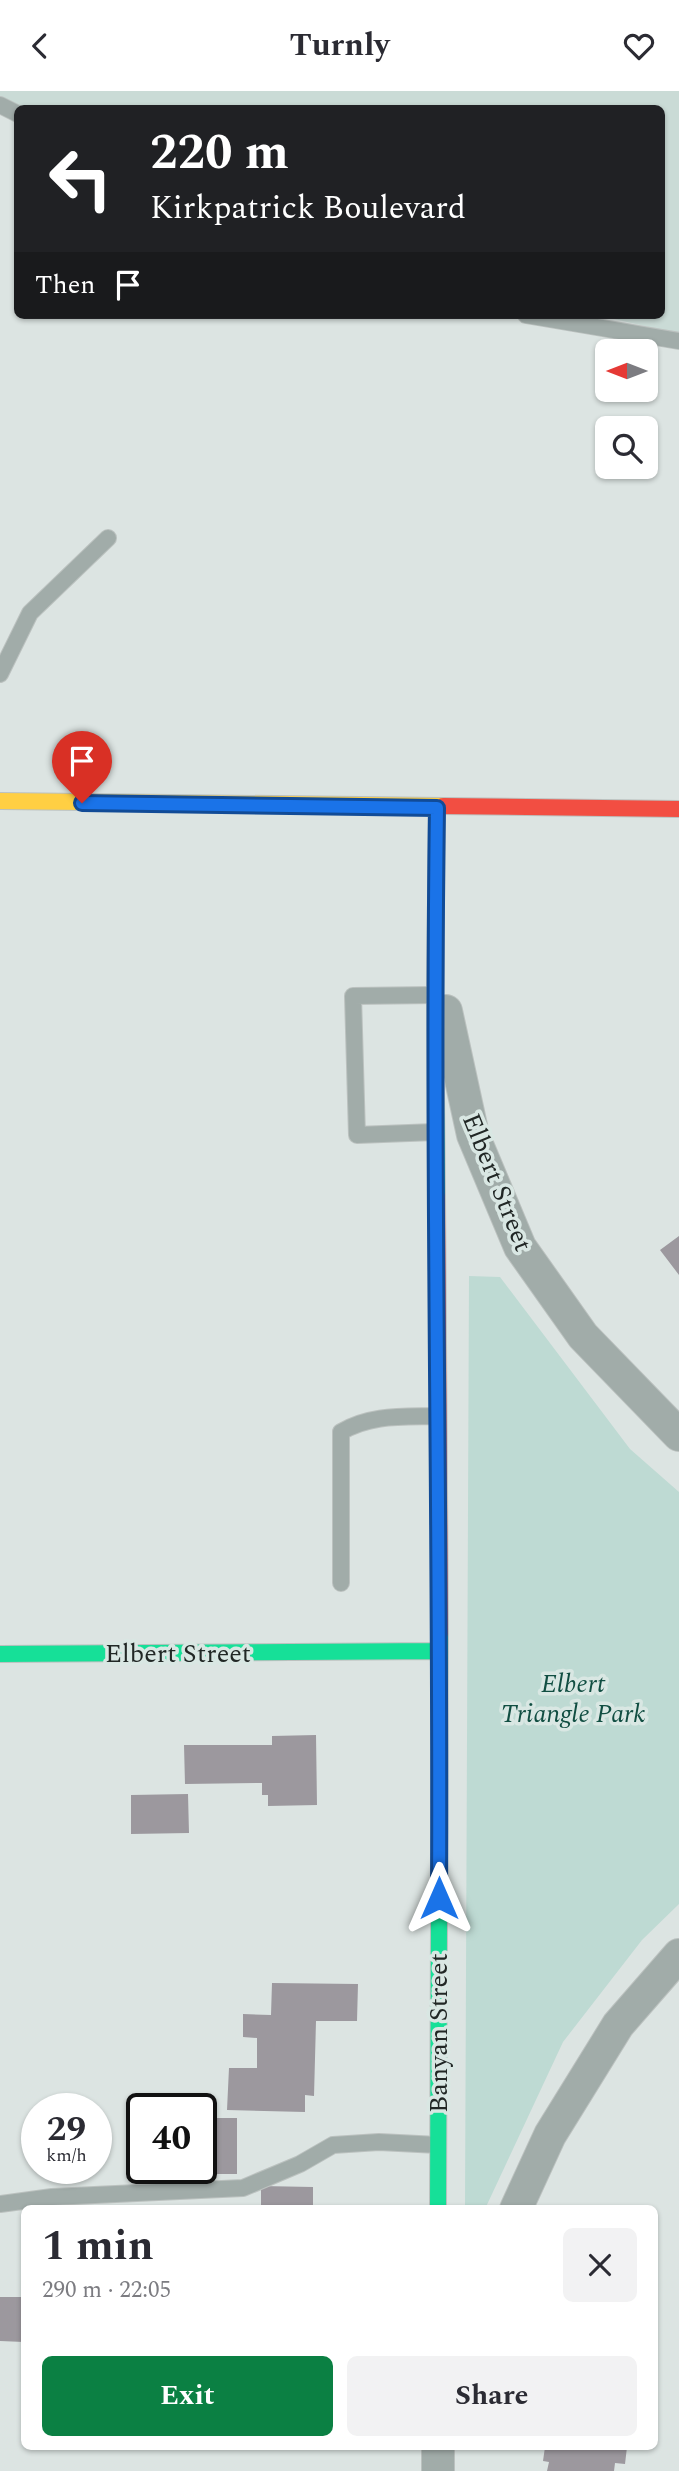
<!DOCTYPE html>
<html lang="en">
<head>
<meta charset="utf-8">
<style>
	:root { --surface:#fff; --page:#f2f2f3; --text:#2b2b33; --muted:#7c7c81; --accent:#0b8043 }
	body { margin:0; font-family:Spectral,serif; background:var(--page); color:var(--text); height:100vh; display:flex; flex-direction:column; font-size:26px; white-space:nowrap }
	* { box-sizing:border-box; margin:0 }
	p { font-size:23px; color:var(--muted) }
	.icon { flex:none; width:38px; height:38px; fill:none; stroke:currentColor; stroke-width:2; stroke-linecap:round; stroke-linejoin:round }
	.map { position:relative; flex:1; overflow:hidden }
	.panel { position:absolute; left:21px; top:2114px; width:637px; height:245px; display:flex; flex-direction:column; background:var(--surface); border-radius:10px; box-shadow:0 2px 5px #0004 }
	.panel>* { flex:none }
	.top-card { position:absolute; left:14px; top:14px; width:651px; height:214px; border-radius:10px; box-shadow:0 2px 5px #0004; background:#202124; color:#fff; overflow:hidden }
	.needle { width:46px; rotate:270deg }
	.buttons { position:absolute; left:595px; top:248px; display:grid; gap:14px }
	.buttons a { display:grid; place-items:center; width:63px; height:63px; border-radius:10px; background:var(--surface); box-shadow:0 2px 5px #0004; font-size:35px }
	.speed { position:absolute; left:21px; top:2002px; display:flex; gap:14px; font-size:35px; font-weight:700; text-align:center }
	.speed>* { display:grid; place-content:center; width:91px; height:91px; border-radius:50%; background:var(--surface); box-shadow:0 2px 5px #0004; line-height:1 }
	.speed small { font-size:18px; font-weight:400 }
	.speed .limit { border:4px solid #111; border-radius:10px; background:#fff; color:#111 }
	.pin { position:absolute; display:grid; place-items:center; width:60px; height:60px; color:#fff; margin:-72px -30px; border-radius:50% 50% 50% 0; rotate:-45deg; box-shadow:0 0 7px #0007 }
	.pin .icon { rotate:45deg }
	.me { position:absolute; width:77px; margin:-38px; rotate:0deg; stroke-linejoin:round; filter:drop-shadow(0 0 5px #0008) }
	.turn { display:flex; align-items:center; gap:24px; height:147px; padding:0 21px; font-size:32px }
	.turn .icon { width:91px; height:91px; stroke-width:2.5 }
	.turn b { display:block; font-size:49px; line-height:60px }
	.then { display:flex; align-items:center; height:66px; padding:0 21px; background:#0003; gap:14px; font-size:26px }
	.round { display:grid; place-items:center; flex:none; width:74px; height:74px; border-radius:10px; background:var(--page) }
	.overview { display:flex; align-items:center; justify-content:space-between; height:119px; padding:0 21px }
	h1 { font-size:42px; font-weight:700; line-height:52px }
	.action { display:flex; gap:14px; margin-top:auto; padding:14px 21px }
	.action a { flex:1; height:80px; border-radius:10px; background:var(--accent); color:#fff; font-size:28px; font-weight:700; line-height:80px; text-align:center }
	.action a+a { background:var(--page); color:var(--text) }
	header { display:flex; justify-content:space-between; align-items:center; height:91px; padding:0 21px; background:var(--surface); font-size:32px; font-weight:700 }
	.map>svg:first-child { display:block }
	.built { fill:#cadbd6 }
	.green { fill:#bedad3 }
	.building { fill:#9c989e }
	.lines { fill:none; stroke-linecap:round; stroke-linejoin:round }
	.lane-casing { stroke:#bbc1bf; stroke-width:18 }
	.street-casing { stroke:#bbc1bf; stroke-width:34 }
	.fast-casing { stroke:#bbc1bf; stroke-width:18 }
	.slow-casing { stroke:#bbc1bf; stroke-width:18 }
	.jam-casing { stroke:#bbc1bf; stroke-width:18 }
	.lane { stroke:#a1aca9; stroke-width:16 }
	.street { stroke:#a1aca9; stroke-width:32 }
	.fast { stroke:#16e098; stroke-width:16 }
	.slow { stroke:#ffcf43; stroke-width:16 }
	.jam { stroke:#f24e42; stroke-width:16 }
	.route-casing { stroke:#114b97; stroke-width:18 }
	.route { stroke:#1a73e8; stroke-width:12 }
	.labels { text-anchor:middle; stroke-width:7; stroke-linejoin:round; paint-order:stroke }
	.street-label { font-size:26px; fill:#212725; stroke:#d9e7e3 }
	.park-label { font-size:26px; font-style:italic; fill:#114e42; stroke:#d9e7e3 }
</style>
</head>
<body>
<header><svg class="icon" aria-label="back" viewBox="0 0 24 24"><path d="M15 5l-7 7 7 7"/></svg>Turnly<svg class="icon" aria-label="heart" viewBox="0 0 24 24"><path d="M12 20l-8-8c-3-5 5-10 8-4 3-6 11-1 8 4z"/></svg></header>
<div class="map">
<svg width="679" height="2380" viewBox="0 0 679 2380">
	<rect width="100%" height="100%" fill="#dce4e2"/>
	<path class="built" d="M0,0h679v243l-82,-19h65v-206h-641l-21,-10z"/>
	<path class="green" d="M469,1185l31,1 130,172 49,43v412l-37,36 -79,102 -78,167 -20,-1z"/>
	<path class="building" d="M679,1145v39l-19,-25z
		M316,1644l1,70 -49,1v-11h-6v-12l-77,1 -1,-39h88v-9z
		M188,1703l1,39 -58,1v-39z
		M272,1892l86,1 -1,37h-41l-2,75 -9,-1v17l-78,-2 2,-42h28v-30l-14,-1v-23l28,1z
		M201,2027h36v56h-42v-6h6z
		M261,2095l52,1v22h-52z
		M0,2206h24v45l-24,-1z
		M545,2356h82l-2,17 -10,-1 -1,8h-67l2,-9 -6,-1z"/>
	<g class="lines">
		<g class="lane-casing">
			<path id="lane" d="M0,14l18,9
				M526,224l153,26
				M0,583l30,-61 78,-75
				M434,904l-81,1 4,139 78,-3
				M341,1492v-151c30,-18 62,-15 97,-16
				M0,2113l52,-7 191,-9 57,-24 33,-19 46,-3 59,3"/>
		</g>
		<g class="street-casing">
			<path id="street" d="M446,920l27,124 47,112 63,89 96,99
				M516,2118l34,-74 68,-110 61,-70
				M438,2356v24"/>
		</g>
		<g class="fast-casing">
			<path id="fast" d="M437,1106l-2,-202 2,-187
				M0,1563l440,-3
				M438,2118l2,-576"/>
		</g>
		<g class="slow-casing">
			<path id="slow" d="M0,710l443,5"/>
		</g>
		<g class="jam-casing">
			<path id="jam" d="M443,715l236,3
				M437,1106l3,436"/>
		</g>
		<use href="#lane" class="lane"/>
		<use href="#street" class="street"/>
		<use href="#fast" class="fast"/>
		<use href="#slow" class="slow"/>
		<use href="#jam" class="jam"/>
	</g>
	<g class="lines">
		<g class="route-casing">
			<path id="route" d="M82,712l355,5c-5,363 4,727 2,1090"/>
		</g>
		<use href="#route" class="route"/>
	</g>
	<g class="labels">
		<g class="street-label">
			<text transform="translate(498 1091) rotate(68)" y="9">Elbert Street</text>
			<text x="178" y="1571">Elbert Street</text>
			<text transform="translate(438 1942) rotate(-90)" y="9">Banyan Street</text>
		</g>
		<g class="park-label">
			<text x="573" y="1601">Elbert<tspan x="573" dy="30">Triangle Park</tspan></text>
		</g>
	</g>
</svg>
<div class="buttons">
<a><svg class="needle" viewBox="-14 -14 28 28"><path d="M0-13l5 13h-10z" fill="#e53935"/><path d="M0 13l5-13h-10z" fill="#7c7c81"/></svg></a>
<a><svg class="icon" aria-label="search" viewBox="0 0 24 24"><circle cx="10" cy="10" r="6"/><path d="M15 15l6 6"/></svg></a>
</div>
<div class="speed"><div>29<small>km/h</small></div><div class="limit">40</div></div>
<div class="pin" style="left:82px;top:712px;background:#d93025"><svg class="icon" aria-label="arrive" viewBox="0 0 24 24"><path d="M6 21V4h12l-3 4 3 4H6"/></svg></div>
<svg class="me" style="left:439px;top:1807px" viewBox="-20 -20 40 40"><path d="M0-17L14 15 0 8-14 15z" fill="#1a73e8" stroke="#fff" stroke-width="4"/></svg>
<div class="top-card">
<div class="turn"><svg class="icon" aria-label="left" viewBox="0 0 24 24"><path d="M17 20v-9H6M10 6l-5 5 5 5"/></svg><div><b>220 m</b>Kirkpatrick Boulevard</div></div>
<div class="then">Then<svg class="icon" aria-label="arrive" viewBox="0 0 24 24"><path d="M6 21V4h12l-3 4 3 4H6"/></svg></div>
</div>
<section class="panel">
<div class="overview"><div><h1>1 min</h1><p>290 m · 22:05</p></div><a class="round"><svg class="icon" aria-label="close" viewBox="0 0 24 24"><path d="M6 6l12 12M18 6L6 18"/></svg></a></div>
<div class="action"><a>Exit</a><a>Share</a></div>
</section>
</div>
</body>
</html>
